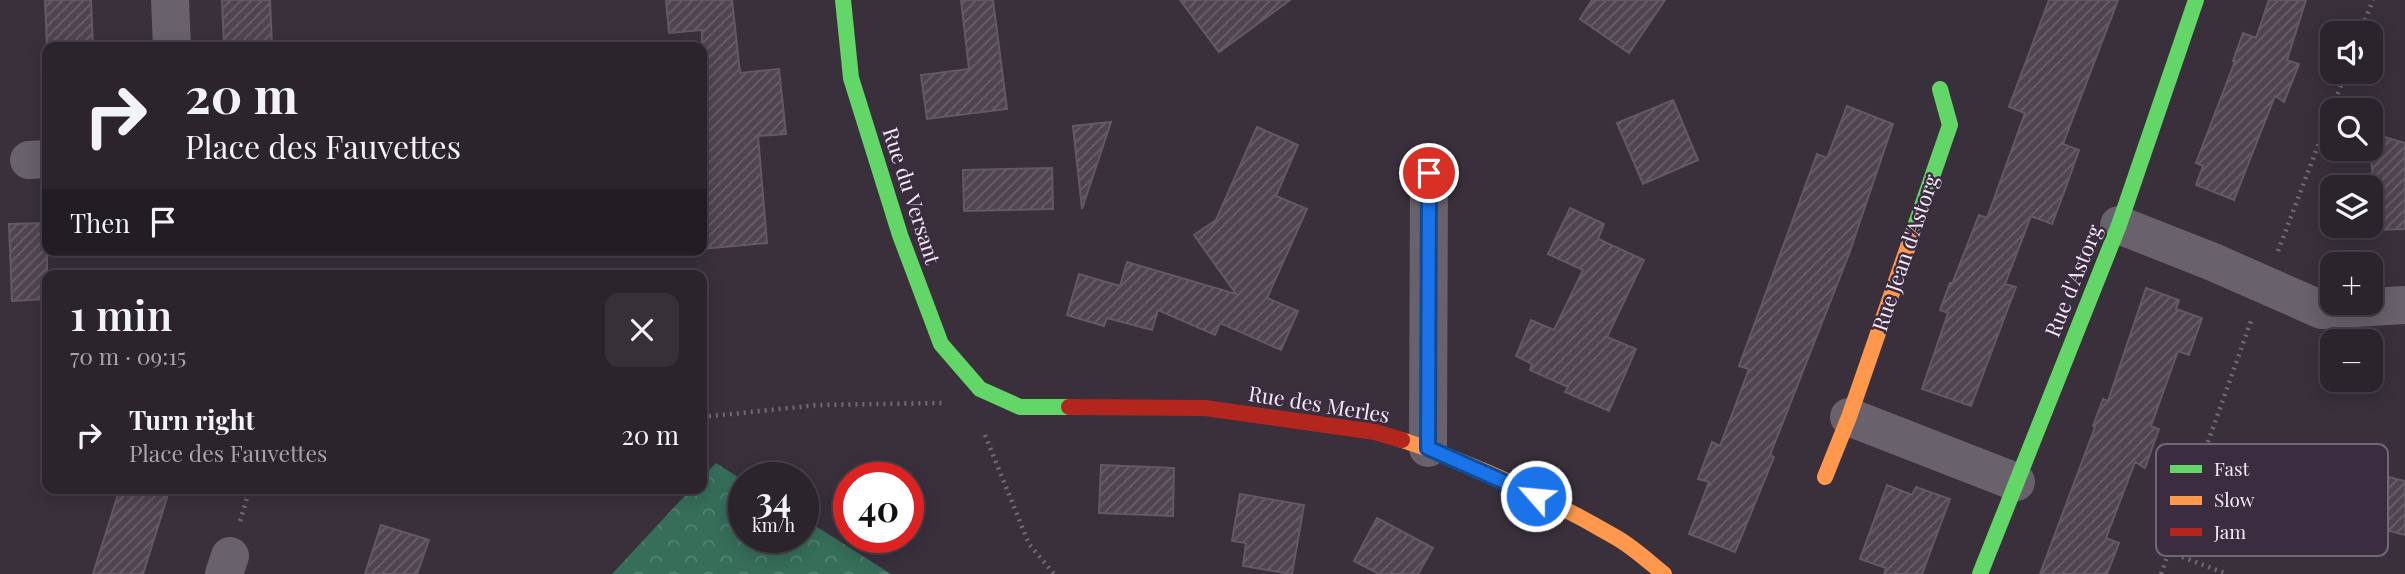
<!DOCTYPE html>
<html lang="en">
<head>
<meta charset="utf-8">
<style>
	:root { --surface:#2b242d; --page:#373039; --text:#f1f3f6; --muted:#a6a4aa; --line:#474149 }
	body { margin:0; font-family:"Playfair Display",serif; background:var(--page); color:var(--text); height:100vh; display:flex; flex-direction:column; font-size:26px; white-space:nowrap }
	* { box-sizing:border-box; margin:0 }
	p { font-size:23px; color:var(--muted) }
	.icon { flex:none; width:38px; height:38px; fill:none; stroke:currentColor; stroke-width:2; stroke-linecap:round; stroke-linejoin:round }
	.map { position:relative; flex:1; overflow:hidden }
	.side { position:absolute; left:42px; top:270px; width:665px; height:224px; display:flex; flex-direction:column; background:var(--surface); border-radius:14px; box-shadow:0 4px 18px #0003,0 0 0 2px var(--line) }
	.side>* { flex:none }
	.top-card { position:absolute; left:42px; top:42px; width:665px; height:214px; border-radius:14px; box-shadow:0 4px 18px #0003,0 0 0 2px var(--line); background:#2b242d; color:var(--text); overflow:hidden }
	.tools { position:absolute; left:2320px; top:21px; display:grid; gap:14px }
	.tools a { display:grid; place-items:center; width:63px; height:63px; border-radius:14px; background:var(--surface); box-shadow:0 4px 18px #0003,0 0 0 2px var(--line); font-size:35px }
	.speed { position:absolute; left:728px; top:462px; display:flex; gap:14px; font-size:35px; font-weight:700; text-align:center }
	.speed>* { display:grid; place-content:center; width:91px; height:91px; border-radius:50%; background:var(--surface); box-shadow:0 4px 18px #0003,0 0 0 2px var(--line); line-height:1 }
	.speed small { font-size:18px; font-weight:400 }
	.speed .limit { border:10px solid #d22; background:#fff; color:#111 }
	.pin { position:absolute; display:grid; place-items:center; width:60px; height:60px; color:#fff; margin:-30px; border:4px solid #fff; border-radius:50%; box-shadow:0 2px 7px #0007 }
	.me { position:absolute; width:77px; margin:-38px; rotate:297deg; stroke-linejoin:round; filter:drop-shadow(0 0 5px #0008) }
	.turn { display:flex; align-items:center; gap:24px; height:147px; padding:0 28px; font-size:32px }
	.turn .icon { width:91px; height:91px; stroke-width:2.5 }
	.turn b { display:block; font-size:49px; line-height:60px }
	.then { display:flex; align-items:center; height:66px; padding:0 28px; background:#0003; gap:14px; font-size:26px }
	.round { display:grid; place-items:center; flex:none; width:74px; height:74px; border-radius:14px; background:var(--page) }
	.overview { display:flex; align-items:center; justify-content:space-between; height:119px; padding:0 28px }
	h1 { font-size:42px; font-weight:600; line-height:52px }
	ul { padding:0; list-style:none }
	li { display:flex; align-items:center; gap:21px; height:91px; padding:0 28px }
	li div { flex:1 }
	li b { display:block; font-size:26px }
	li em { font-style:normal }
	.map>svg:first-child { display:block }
	.forest { fill:url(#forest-crowns) }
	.building { fill:url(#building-hatch); stroke:#625963; stroke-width:2 }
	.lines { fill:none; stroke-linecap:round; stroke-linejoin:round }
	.path { stroke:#706b72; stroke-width:4.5; stroke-dasharray:2 5; stroke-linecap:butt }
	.street { stroke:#69626c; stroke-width:38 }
	.fast { stroke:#63d668; stroke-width:16 }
	.slow { stroke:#ff974d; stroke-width:16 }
	.jam { stroke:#b3261e; stroke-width:16 }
	.route-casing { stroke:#114b97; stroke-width:18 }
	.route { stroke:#1a73e8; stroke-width:12 }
	.labels { text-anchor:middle; stroke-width:5; stroke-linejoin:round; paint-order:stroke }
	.street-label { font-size:21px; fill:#f3e9f7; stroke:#3b2c40 }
	.key { fill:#3b2c40; stroke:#726577; stroke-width:2 }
	.key-label { font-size:19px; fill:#f3e9f7 }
</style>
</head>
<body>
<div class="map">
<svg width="2405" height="574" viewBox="0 0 2405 574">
	<defs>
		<pattern id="forest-crowns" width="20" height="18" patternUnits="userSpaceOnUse" patternTransform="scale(1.75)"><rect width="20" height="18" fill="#366e59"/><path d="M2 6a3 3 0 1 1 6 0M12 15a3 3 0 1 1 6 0" fill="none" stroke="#548372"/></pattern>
		<pattern id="building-hatch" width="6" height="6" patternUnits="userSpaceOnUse" patternTransform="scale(1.75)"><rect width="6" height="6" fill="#504451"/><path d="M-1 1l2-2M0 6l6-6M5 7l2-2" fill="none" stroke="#6a5f6b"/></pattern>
	</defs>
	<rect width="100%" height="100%" fill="#39303c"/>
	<path class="forest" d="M716,463l28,18v56h59v-19l88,56h-279l80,-86h10v-10z"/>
	<path class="building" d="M45,0h46l2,47h-46z
		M222,0h48l2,47h-48z
		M666,0h66l8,73 39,-4 7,65 -28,2 9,107 -65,6v-219l-33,3z
		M961,0h32l14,109 -80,10 -6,-44 48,-6z
		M1180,0h110l-71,52z
		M1592,0h73l-36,53 -49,-34z
		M2049,0h69l-55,144 16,6 -13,37 -14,37 -21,-8 -26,68 11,3 -45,119 -49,-17 26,-76 -8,-3 10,-27 2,1 27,-69 8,3 38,-105 -16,-6z
		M2269,0h37l-19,60 12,4 -15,38 -9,-6 -41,104 -38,-15 7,-19 -7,-3 39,-102h-2l10,-28 13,5z
		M1673,100l25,60 -55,24 -26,-61z
		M1847,106l46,18 -44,130 -79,201 4,2 -39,95 -46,-18 20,-52 -11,-3 14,-37 8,4 29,-77 -10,-3 78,-212 10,4z
		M1111,122l-29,87 -9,-83z
		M1257,127l41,18 -22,51 31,13 -40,89 31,13 -17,39 -61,-27 -5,12 -57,-25 -6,20 -45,-12 -3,8 -37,-11 12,-41 41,12 7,-24 109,32 -42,-59 22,-15z
		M2371,133l34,10v86l-27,1 -8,-81z
		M1052,168l1,41 -89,2 -1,-41z
		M1570,208l34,16 -6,15 46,21 -37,77 29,12 -27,62 -44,-19 3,-5 -38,-17 2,-6 -16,-8 15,-36 23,10 29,-60 -35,-16z
		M47,223v76l-35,2 -3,-77z
		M2146,288l33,12 -3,9 26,9 -13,37 -11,-4 -27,75 8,3 -14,39 -10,-6 -29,76 13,5 -12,31h-67l55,-147 -2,-1 10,-27 5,2z
		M1101,465l73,3 -1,48 -74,-3z
		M2359,470l46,11v54l-58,-15z
		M1887,485l25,10 4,-8 34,12 -28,75h-38l2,-6 -26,-9z
		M120,488h50l-27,86h-50z
		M1240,494l64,11 -12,69 -49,-8 3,-23 -14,-2z
		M1377,518l56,30 -15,26h-39l-25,-13z
		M381,525l48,15 -12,34h-52z"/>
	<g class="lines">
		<path class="path" d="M2360,33l13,-33
			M2278,251l68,-179
			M702,417l116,-12 124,-2
			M985,435l44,109 25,30
			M240,521l10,-33
			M2169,552l58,22
			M2161,574l90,-253"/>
		<path class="street" d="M170,0l2,47
			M29,160l18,-1
			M2119,225l94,37 109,48 83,-5
			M1849,417l167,65
			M1428,448l1,-275
			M224,574l6,-18"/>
		<path class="fast" d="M843,0l8,78 49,157 41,109 39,45 40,18h49
			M1912,235l38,-110 -10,-36
			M1980,574l139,-349 77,-225"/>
		<path class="slow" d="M1402,440c72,23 150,60 215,98 17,10 32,24 47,36
			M1825,477l24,-60 63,-182"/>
		<path class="jam" d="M1069,407l136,1 170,24 27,8"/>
	</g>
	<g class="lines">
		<g class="route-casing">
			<path id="route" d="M1429,173l-1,275 108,48"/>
		</g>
		<use href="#route" class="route"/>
	</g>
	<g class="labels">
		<g class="street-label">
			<text transform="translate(911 196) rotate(72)" y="7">Rue du Versant</text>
			<text transform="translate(1906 253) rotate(-71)" y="7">Rue Jean d'Astorg</text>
			<text transform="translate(2074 281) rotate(-68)" y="7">Rue d'Astorg</text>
			<text transform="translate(1319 405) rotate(9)" y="7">Rue des Merles</text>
		</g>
	</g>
	<rect x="2156" y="444" width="232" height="112" rx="10" class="key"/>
	<rect x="2170" y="465" width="32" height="8" fill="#63d668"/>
	<rect x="2170" y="496" width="32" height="9" fill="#ff974d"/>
	<rect x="2170" y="528" width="32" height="8" fill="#b3261e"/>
	<g class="key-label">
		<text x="2214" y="476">Fast</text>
		<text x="2214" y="507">Slow</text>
		<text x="2214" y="539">Jam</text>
	</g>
</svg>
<div class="tools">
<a><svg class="icon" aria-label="sound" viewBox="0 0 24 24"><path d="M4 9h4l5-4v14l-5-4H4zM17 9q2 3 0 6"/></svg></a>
<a><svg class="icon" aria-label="search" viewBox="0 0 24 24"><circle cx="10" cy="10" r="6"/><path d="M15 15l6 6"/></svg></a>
<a><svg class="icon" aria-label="layers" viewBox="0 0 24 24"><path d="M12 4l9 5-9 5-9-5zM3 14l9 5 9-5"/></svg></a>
<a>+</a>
<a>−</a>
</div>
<div class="speed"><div>34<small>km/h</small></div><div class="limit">40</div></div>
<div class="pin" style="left:1429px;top:173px;background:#d93025"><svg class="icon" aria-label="arrive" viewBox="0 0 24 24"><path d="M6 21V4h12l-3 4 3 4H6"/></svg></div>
<svg class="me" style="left:1536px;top:496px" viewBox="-20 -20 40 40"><circle r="17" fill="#1a73e8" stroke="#fff" stroke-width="3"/><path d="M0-11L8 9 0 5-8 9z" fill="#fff"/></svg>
<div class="top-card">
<div class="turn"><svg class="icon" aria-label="right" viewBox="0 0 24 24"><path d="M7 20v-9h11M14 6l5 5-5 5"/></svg><div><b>20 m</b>Place des Fauvettes</div></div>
<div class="then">Then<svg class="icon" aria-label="arrive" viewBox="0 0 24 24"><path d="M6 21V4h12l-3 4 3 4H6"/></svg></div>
</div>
<section class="side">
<div class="overview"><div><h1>1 min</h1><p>70 m · 09:15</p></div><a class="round"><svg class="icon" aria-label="close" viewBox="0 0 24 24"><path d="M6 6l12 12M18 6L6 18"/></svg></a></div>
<ul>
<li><svg class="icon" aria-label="right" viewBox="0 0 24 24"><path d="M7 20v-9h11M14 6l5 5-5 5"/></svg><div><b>Turn right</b><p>Place des Fauvettes</p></div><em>20 m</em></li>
</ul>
</section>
</div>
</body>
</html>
